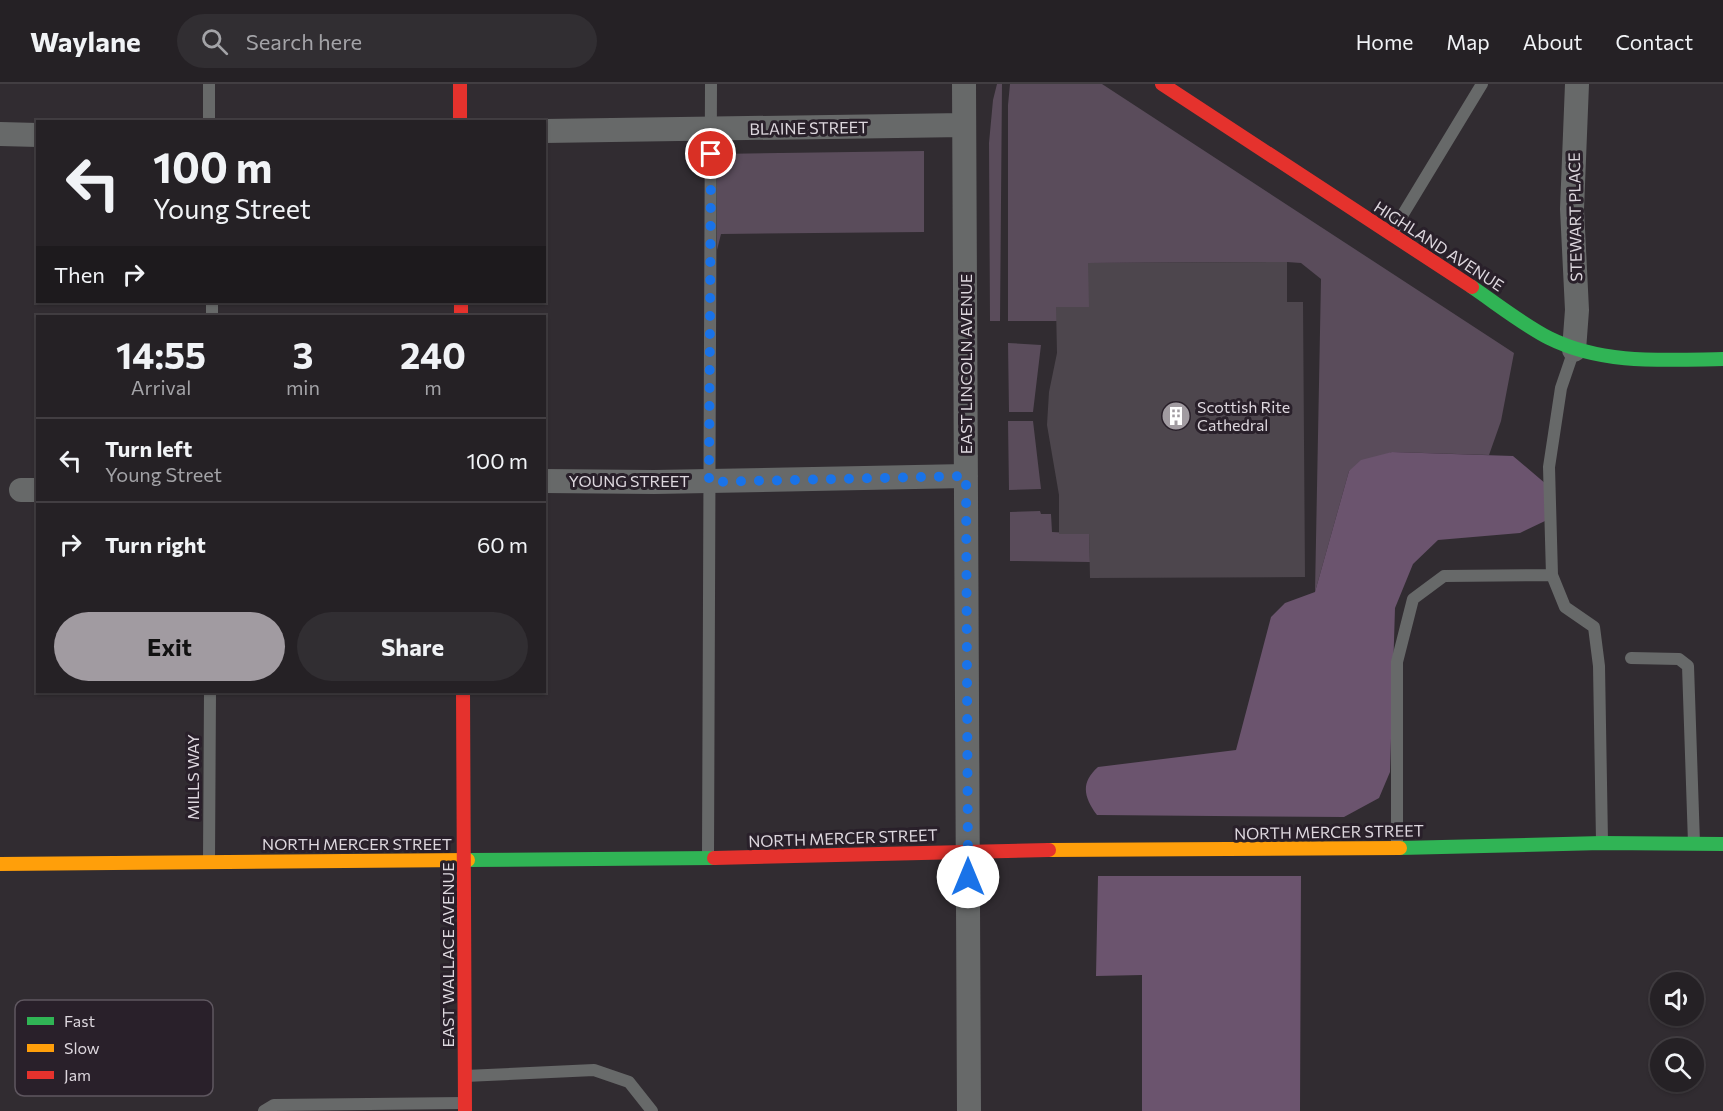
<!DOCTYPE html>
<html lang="en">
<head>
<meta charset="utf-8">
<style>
	:root { --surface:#252125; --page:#312e32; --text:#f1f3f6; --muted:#a3a3a7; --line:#423e42; --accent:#a19ba1 }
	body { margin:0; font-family:Commissioner,sans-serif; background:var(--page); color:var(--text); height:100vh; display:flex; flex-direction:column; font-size:22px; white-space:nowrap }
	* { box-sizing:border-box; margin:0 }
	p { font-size:20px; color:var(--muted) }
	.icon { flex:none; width:33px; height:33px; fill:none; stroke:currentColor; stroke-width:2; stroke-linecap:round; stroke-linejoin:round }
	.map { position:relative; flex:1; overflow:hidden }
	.panel { position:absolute; left:36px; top:231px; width:510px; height:378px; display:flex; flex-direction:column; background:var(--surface); border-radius:0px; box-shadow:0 2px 4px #0004,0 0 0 2px var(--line) }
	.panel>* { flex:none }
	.banner { position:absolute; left:36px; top:36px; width:510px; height:183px; border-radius:0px; box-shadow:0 2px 4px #0004,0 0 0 2px var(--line); background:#252125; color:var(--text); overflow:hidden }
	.fabs { position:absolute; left:1650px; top:888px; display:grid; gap:12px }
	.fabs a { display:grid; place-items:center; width:54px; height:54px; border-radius:50%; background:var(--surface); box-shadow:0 2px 4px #0004,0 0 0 2px var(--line); font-size:30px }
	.pin { position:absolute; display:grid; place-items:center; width:51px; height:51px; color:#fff; margin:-26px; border:3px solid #fff; border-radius:50%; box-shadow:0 2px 6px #0007 }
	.me { position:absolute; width:66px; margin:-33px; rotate:0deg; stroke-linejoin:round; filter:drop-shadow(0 0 4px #0008) }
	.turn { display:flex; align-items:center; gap:21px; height:126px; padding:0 18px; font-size:27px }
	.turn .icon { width:78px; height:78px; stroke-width:2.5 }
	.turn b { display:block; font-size:42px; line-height:51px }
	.then { display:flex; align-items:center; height:57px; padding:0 18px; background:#0003; gap:12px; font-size:22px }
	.eta { display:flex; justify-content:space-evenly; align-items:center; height:102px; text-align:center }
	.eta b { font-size:36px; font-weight:700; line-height:42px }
	.button { display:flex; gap:12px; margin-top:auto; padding:12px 18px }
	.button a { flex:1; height:69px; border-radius:36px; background:var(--accent); color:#111; font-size:24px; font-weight:700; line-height:69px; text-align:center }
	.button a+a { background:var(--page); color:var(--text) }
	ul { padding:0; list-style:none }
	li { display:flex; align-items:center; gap:18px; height:84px; padding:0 18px; border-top:2px solid var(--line) }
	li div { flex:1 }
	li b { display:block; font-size:22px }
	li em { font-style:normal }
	header { display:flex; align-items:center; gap:36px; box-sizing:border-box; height:84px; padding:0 30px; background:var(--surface); border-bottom:2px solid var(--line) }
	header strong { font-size:28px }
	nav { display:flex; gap:33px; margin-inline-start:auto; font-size:21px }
	.search { width:420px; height:54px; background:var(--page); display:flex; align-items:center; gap:15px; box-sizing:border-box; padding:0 21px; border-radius:33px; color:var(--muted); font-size:22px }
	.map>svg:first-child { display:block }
	.green { fill:#5a4c5b }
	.forest { fill:#6b546e }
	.building { fill:#4d464d }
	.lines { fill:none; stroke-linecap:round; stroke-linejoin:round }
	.lane { stroke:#676969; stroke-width:12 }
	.street { stroke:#676969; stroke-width:24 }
	.fast { stroke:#30b455; stroke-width:14 }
	.slow { stroke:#ff9f0a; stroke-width:14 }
	.jam { stroke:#e5322d; stroke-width:14 }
	.route { stroke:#1a73e8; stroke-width:10; stroke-dasharray:0 18 }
	.labels { text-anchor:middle; stroke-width:6; stroke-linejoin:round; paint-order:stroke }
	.street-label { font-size:16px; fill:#ddd7de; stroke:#29202a }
	.poi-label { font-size:16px; fill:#ddd7de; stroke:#29202a; text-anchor:start }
	.key { fill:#29202a; stroke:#5f5760; stroke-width:1.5 }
	.key-label { font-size:16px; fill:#ddd7de }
</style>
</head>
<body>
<header>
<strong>Waylane</strong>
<div class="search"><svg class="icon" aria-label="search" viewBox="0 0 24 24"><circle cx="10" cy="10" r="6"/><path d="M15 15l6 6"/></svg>Search here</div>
<nav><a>Home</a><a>Map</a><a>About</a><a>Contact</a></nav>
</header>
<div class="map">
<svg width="1723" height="1027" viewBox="0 0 1723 1027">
	<rect width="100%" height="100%" fill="#312c31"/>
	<path class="green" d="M997,0h5l-2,237h-10l-1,-178 4,-43z
		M1010,0h92l412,269 -13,68 -12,34 -97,-3 -43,19 -34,121 6,-313 -20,-16 -14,-1 -198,1v44h-32v14h-49v-216z
		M924,67v81l-203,2 -4,16v-96z
		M1008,259l33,2 -8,67h-24z
		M1008,337h25l8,68 -32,1z
		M1040,427l1,3h10l1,18 37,2 1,28 -80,-1v-49z"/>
	<path class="forest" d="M1392,368l121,4 33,28 -1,37 -25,12 -82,7 -25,24 -18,44 -5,164 -11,26 -35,19 -247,-2c-13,-18 -17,-32 1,-48l138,-17 35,-133 14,-14 30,-11 34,-121 12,-11z
		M1098,792h203l-1,235h-158v-136l-46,1z"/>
	<path class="building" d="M1287,178v40h16l2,275 -215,1 -1,-44h-30v-39l-12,-70 2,-33 8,-39 -1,-46h33l-1,-44z"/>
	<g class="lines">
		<path class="lane" d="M209,0v38
			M1391,150l91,-150
			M212,218v14
			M1574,266l-13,38 -12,79 3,108 13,32 29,20 5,39 3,175
			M1631,574l48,1 9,7 6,177
			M1397,763v-185l16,-63 31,-23 108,-1
			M708,773l3,-773
			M209,777l1,-169
			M465,992l129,-6 35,12 23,29
			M264,1027l10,-6 189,-2"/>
		<path class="street" d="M964,0l5,1027
			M544,47l420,-6
			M0,50l38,1
			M1574,266l3,-40 -5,-101 5,-125
			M544,397l110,1 312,-6
			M21,406h17"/>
		<path class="fast" d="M1472,203c25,17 50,37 77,51 54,27 116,22 174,21
			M1400,764l202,-5 121,1
			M468,776l246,-2"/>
		<path class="slow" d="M1049,766l351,-2
			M0,780l468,-4"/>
		<path class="jam" d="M460,0v38
			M1162,0l310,203
			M461,218v14
			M463,608l2,419
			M714,774l335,-8"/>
	</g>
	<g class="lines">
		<path class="route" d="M711,70l-2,328 257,-6 2,401"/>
	</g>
	<defs>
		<g id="building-disc" transform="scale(1.5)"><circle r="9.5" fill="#a19ba1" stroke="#29202a"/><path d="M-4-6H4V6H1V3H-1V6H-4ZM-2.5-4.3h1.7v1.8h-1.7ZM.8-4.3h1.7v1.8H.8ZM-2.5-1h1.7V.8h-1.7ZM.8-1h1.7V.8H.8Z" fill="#fff"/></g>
	</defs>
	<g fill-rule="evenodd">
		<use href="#building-disc" x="1176" y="332"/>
	</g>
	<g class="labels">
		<g class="street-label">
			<text transform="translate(809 44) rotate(-1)" y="6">BLAINE STREET</text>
			<text transform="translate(1575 133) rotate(-91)" y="6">STEWART PLACE</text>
			<text transform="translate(1439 162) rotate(33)" y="6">HIGHLAND AVENUE</text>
			<text transform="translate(966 280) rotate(-90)" y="6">EAST LINCOLN AVENUE</text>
			<text x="629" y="403">YOUNG STREET</text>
			<text transform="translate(193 693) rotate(-90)" y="6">MILLS WAY</text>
			<text transform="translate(1329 748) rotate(-1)" y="6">NORTH MERCER STREET</text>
			<text transform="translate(843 754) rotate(-2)" y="6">NORTH MERCER STREET</text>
			<text x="357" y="766">NORTH MERCER STREET</text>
			<text transform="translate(448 871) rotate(-90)" y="6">EAST WALLACE AVENUE</text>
		</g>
		<g class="poi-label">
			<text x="1197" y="329">Scottish Rite<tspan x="1197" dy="18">Cathedral</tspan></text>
		</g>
	</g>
	<rect x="15" y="916" width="198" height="96" rx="9" class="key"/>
	<rect x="27" y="933" width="27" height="8" fill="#30b455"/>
	<rect x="27" y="960" width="27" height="8" fill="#ff9f0a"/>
	<rect x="27" y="987" width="27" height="8" fill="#e5322d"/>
	<g class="key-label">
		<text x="64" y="943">Fast</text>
		<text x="64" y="970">Slow</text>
		<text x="64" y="997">Jam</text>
	</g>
</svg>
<div class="fabs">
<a><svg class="icon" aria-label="sound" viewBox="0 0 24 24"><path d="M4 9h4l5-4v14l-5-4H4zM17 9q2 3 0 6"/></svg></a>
<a><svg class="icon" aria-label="search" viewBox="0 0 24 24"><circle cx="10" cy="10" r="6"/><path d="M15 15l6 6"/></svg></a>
</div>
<div class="pin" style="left:711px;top:70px;background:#d93025"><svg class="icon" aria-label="arrive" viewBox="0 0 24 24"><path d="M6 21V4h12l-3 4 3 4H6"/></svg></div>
<svg class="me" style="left:968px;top:793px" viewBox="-20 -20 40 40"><circle r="19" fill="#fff"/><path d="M0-13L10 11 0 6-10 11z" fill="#1a73e8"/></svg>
<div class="banner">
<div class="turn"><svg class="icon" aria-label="left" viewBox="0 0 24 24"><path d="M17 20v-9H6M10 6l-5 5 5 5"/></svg><div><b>100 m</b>Young Street</div></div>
<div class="then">Then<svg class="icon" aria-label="right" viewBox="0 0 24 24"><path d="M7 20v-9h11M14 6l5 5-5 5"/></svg></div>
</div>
<section class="panel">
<div class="eta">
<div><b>14:55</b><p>Arrival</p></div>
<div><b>3</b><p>min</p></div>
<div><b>240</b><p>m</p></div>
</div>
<ul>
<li><svg class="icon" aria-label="left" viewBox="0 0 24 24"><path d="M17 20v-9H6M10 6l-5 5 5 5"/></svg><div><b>Turn left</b><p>Young Street</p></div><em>100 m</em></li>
<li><svg class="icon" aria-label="right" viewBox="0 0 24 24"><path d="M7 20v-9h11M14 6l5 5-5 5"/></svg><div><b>Turn right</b></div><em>60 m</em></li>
</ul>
<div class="button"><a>Exit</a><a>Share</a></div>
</section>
</div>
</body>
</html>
